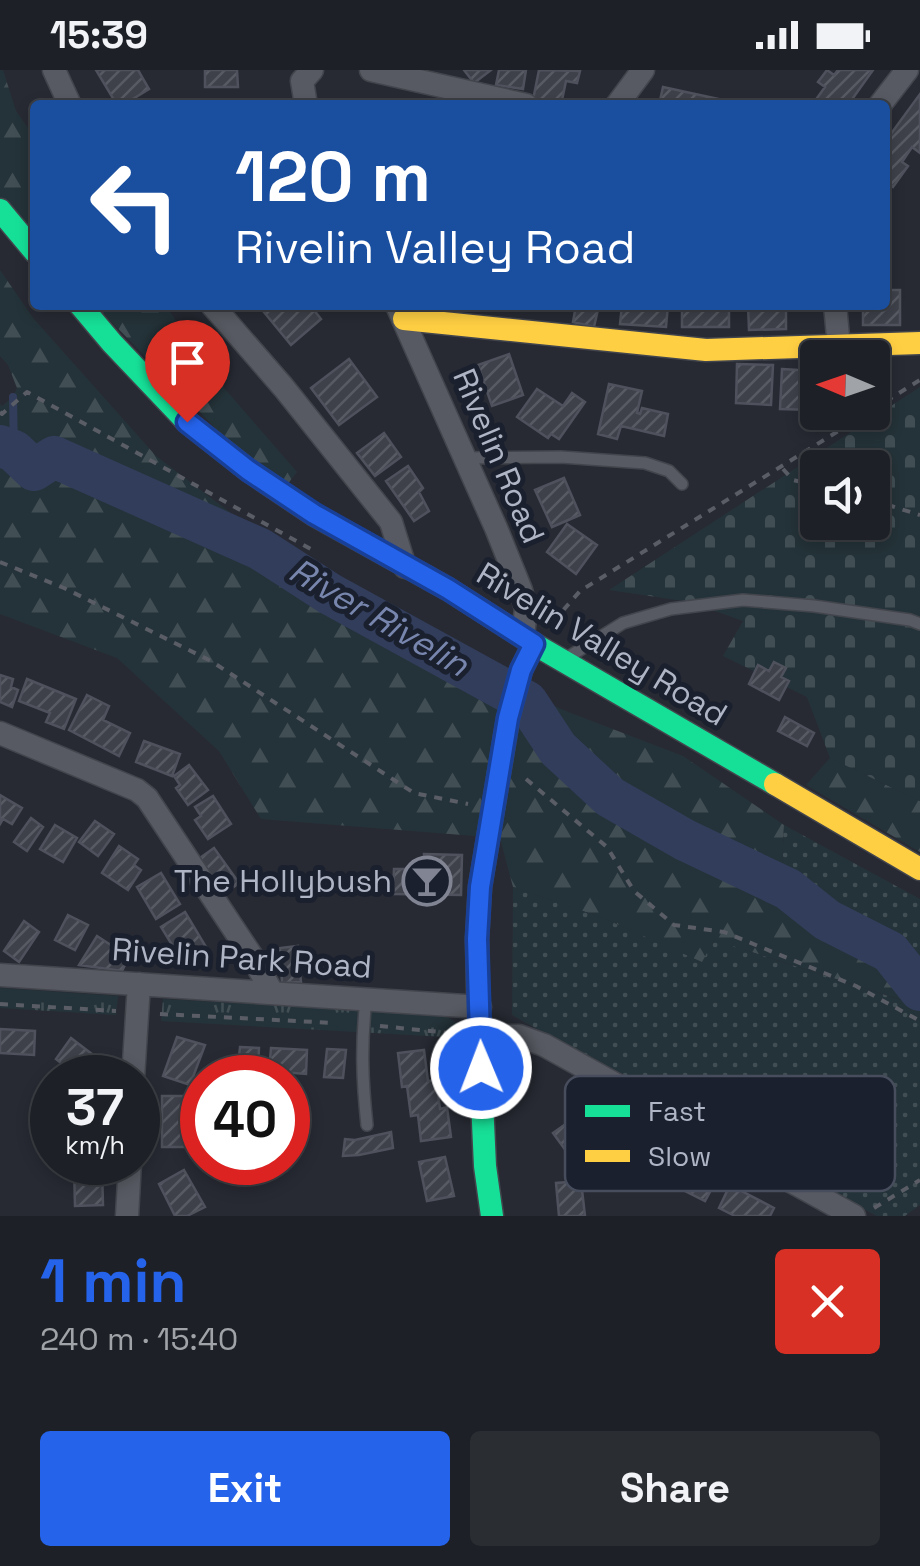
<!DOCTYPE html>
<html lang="en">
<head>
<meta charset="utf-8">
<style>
	:root { --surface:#1d2026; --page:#2a2d32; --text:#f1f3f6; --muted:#a0a3a7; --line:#3b3e43; --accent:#2563eb }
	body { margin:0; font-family:"Space Grotesk",sans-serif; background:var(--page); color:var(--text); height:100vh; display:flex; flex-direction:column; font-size:38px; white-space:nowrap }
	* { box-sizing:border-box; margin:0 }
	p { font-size:32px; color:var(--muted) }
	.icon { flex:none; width:55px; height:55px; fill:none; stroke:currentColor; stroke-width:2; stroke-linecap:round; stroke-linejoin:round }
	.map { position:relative; height:1146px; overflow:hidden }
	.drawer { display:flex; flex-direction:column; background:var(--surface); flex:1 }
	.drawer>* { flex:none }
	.hud { position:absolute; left:30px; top:30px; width:860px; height:210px; border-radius:10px; box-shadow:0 5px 15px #0003,0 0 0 2px var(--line); background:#1a4fa0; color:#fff; overflow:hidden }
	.needle { width:65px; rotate:272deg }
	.tools { position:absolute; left:800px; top:270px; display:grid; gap:20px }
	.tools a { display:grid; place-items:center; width:90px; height:90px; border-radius:10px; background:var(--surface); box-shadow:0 5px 15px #0003,0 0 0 2px var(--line); font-size:50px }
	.speed { position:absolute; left:30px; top:985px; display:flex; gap:20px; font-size:50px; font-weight:700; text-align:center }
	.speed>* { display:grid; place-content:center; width:130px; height:130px; border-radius:50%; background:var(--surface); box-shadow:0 5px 15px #0003,0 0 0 2px var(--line); line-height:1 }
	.speed small { font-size:25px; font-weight:400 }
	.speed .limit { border:15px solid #d22; background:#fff; color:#111 }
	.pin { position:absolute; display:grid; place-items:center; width:85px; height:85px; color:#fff; margin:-102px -42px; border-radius:50% 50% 50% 0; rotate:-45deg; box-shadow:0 0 10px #0007 }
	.pin .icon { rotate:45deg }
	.me { position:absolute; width:110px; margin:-55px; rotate:359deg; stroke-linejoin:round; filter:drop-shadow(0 0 8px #0008) }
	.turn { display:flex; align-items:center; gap:35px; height:210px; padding:0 40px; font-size:45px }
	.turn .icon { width:130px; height:130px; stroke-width:2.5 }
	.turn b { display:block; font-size:70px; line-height:85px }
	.round { display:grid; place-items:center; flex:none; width:105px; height:105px; border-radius:10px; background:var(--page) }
	.head { display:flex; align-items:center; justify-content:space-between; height:170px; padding:0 40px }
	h1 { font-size:60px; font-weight:800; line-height:75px; color:var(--accent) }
	.cta { display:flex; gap:20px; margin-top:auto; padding:20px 40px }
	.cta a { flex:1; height:115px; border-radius:10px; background:var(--accent); color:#fff; font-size:40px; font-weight:800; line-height:115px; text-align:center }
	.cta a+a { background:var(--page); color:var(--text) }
	.status { display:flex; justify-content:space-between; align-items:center; height:70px; padding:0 50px; background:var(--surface); direction:ltr }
	.status svg { height:28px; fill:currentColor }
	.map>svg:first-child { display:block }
	.grass { fill:url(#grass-tufts) }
	.forest { fill:url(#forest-firs) }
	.cemetery { fill:url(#cemetery-stones); fill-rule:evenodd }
	.park { fill:url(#park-dots) }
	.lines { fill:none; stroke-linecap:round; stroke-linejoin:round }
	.stream { stroke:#323d5b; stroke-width:8 }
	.river { stroke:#323d5b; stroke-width:42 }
	.building { fill:url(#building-hatch); stroke:#4f525c; stroke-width:2.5 }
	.lane-casing { stroke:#43454d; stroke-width:14 }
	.street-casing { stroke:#43454d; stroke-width:25 }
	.fast-casing { stroke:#43454d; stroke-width:25 }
	.slow-casing { stroke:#43454d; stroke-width:25 }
	.path { stroke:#5a5d66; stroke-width:4; stroke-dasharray:8 8; stroke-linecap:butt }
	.lane { stroke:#575a62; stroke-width:11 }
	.street { stroke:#575a62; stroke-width:22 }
	.fast { stroke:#16e098; stroke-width:22 }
	.slow { stroke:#ffcf43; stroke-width:22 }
	.route-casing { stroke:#184099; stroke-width:25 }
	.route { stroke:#2563eb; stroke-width:18 }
	.labels { text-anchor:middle; stroke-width:10; stroke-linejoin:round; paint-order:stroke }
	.street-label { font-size:32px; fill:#b0b5c6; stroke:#1a202e }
	.poi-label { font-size:32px; fill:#b0b5c6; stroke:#1a202e; text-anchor:end }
	.water-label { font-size:35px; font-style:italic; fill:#7886ae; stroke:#1a202e }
	.key { fill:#1a202e; stroke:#474d5c; stroke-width:2.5 }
	.key-label { font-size:28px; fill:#b0b5c6 }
</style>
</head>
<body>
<div class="status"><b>15:39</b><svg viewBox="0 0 49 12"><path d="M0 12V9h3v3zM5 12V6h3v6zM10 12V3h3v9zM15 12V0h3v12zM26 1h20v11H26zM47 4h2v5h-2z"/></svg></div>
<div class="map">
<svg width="920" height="1146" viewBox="0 0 920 1146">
	<defs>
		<pattern id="grass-tufts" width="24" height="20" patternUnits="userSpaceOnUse" patternTransform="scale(2.5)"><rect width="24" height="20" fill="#243339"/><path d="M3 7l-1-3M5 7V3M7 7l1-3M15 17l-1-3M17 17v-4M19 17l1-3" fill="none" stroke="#414e54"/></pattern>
		<pattern id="forest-firs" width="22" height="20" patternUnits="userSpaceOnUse" patternTransform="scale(2.5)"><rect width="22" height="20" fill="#243339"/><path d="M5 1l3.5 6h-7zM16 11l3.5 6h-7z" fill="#414e54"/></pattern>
		<pattern id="cemetery-stones" width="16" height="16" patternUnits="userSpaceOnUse" patternTransform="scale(2.5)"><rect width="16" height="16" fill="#243339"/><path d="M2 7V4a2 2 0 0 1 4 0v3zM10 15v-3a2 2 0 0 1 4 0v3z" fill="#414e54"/></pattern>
		<pattern id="park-dots" width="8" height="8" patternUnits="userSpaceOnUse" patternTransform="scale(2.5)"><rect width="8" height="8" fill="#243339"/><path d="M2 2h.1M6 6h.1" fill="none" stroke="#414e54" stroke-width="1.8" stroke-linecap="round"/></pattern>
		<pattern id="building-hatch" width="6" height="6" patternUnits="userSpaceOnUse" patternTransform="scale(2.5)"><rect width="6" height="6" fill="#3e414a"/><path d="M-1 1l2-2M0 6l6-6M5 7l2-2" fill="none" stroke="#575a63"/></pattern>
	</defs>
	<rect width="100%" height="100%" fill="#272a33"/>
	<path class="grass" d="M0,918l118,8 -2,19 -116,-7z
		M163,929l280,16 19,10 4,16 -20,-4 -285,-16z"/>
	<path class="forest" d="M0,0h3l13,41 19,27v100l-35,-41z
		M0,200l33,48 123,138 118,90 196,119 93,45 120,46 101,69 -2,43 -78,4 191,75 13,55 -194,-62 -11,23 -100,-45 -90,-31 -13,-49 -239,-19 -42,-68 -102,-93 -117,-44v-210l2,2 11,-9 4,-9 -9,-23 -8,-9z
		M95,235h70l59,83 73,84 -17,22z
		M830,688l90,43v51l-114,-67z"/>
	<path class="cemetery" d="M920,317v414l-90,-43 -23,-61 -84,-41 20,-35 -53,-19 -81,-12zM818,398h54v54h-54z"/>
	<path class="park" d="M784,755l136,74v306l-15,11h-28l-104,-54 -261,-147 1,-128 90,31 99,44 12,-22 193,62 -12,-55 -194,-76 81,-3z"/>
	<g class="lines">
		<path class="stream" d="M13,327l1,54"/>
		<path class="river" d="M0,376l14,5 20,19 20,-13 206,92 70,45 197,108 31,47 52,48 75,43 103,49 39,31 63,32 30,38"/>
	</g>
	<path class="building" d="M96,0h42l11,19 -26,16h-6z
		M205,0h32l1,17h-33z
		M464,0h27l-17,13z
		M499,0h27l-3,19 -27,-4z
		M539,0l41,1 -3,12 -11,-2 -5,24 -28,-5z
		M827,0l7,5 4,-5h35l-25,35h-36l13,-18 -7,-5z
		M663,17l83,18h-87z
		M920,24v59l-8,-6 -10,15 6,4 -15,21 -8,-6v-39z
		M885,220h15v35h-37v-20h22z
		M270,235h40l11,14 -30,26 -28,-34z
		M576,235h23l-5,22 -21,-5z
		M622,235h46l-2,22 -46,-3z
		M682,235h47v22h-47z
		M748,235h38v24l-37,1z
		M509,284l14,41 -31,11 -14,-41z
		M349,289l28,38 -38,28 -28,-37z
		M737,294l36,1 -2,40 -35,-2z
		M782,299l32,2 -2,39 -32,-1z
		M609,314l33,7 -5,22 3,1 2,-6 26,6 -4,22 -43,-10 -4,13 -19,-5z
		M537,319l26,17 9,-13 13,9 -26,37 -8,-5 -3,4 -31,-21z
		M384,363l17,24 -26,19 -18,-23z
		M408,396l15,22 -4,4 10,19 -15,10 -28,-40z
		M564,408l16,37 -28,12 -17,-37z
		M567,454l30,21 -21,29 -29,-22z
		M774,592l12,6 -5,9 8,4 -10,19 -30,-16 9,-19 11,6z
		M0,605l13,4 -2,8 7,3 -6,17 -12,-5z
		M27,609l49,20 -12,30 -18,-7 4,-9 -31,-12z
		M87,625l22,11 -6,14 27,13 -11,23 -50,-26z
		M785,647l29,16 -7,13 -29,-15z
		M144,671l36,13 -8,22 -36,-14z
		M189,695l19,25 -20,15 -12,-17 4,-3 -6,-9z
		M0,725l22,13 -10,16 -9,-5 -3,5z
		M213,726l18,28 -23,15 -13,-19 6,-4 -6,-9z
		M31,748l12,9 -16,24 -13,-9z
		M95,751l19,13 -16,22 -19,-14z
		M55,755l22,13 -14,24 -23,-13z
		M119,776l19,13 -4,6 7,5 -13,20 -26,-17z
		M214,778l25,35 -16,12 -26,-35z
		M424,784l38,1 -1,40 -68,-1 1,-25h30z
		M161,803l19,31 -24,15 -19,-32z
		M185,842l24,40 -24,14 -24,-39z
		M68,845l20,10 -13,25 -20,-10z
		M24,851l15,11 -20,30 -15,-11z
		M97,866l32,21 -7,14 -43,-6z
		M298,876l2,18 6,-1 1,10h-7l1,9 -19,1 -2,-35z
		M0,959l35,2 -1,24 -34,-2z
		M177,967l28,8 -15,40 -27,-9z
		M71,968l34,26 -11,14h-14l-24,-19z
		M240,977l19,1 -1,20h-20z
		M271,978l36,2 -1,24 -37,-3z
		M327,979l19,1 -3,28 -19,-1z
		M424,980l4,31 8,-1 4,29 7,-2 4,30 -30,4 -3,-26 -7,1 -4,-30 -5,1 -4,-34z
		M162,1026h29l-1,51h-28z
		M584,1041l15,21 -30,23 -16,-22z
		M391,1062l2,16 -34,7 -16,1 2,-17 10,1z
		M445,1087l9,39 -27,5 -8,-39z
		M679,1087l39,20 -13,24 -38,-19z
		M102,1096l1,39 -28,1 -1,-39z
		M184,1100l21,37 -18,9h-12l-16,-32z
		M581,1111l4,35h-26l-3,-33z
		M730,1115l44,23 -4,8h-35l-16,-8z"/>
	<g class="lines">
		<g class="lane-casing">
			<path id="lane" d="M464,388l97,-1 84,6 24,8 13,13
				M570,586l53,-33 48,-14 72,-9 71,6 96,14 10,4
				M366,929c-5,46 -4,80 1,126"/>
		</g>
		<g class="street-casing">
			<path id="street" d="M54,0l16,35
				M371,0l155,35
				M306,35l-4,-24 10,-11
				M617,35l26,-35
				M880,35l27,-35
				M212,235l72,83 107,134 14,45
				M835,235l4,42
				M398,238l98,220 25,62 5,19 -3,27
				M0,663l137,57 10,8 104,157 21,37
				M0,905l480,32
				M479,966h40l25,9 310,171
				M133,1008l6,-94
				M127,1146l3,-54"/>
		</g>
		<g class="fast-casing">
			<path id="fast" d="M0,140l35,42
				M80,235l32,38 75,79 61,48 65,44 135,75 86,55 241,140
				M492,1146l-7,-50 -6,-130 -2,-97 3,-52 28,-168 13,-49 13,-26"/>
		</g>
		<g class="slow-casing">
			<path id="slow" d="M404,249l302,31 214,-7
				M775,714l145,85"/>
		</g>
		<path class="path" d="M872,340l48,-30
			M0,342l2,2 25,-22 289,160
			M783,399l10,11 25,6
			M872,430l48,15
			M0,492l64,26 147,73 203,132 54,11
			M553,552l27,-31 289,-179
			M526,709l81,68 27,44 40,34 50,7 132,54 64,35
			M0,934l116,7
			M160,944l175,9
			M380,956l70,7
			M874,1138l46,-28"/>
		<use href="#lane" class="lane"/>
		<use href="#street" class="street"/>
		<use href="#fast" class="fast"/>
		<use href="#slow" class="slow"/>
	</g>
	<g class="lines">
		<g class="route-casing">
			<path id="route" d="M187,352l61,48 66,44 134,75 86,55 -13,26 -13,48 -28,169 -3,52 4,129"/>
		</g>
		<use href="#route" class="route"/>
	</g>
	<defs>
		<g id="bar-ring" transform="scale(2.5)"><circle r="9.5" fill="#1a202e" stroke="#808493" stroke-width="1.5"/><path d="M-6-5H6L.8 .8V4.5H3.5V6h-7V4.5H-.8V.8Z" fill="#808493"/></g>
	</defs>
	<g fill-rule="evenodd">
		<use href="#bar-ring" x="427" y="811"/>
	</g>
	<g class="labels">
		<g class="street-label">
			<text transform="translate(499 386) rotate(67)" y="11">Rivelin Road</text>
			<text transform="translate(602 574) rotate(31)" y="11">Rivelin Valley Road</text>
			<text transform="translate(242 888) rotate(4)" y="11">Rivelin Park Road</text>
		</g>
		<g class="poi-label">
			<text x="392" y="822">The Hollybush</text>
		</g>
		<g class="water-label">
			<text transform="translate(379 547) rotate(30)" y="12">River Rivelin</text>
		</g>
	</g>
	<rect x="565" y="1006" width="330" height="115" rx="15" class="key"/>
	<rect x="585" y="1035" width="45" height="12" fill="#16e098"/>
	<rect x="585" y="1080" width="45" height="12" fill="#ffcf43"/>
	<g class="key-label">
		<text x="648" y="1051">Fast</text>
		<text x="648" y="1096">Slow</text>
	</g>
</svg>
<div class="tools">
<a><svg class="needle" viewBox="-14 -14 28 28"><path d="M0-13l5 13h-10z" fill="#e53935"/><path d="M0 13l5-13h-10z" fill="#a0a3a7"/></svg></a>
<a><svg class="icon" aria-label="sound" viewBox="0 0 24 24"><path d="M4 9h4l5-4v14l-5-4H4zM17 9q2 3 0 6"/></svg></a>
</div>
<div class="speed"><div>37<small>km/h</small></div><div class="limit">40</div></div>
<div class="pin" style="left:187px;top:352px;background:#d93025"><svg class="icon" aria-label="arrive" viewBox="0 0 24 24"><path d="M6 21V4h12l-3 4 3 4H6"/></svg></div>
<svg class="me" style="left:481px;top:998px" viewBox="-20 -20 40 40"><circle r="17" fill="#2563eb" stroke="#fff" stroke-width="3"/><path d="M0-11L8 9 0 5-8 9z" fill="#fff"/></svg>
<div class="hud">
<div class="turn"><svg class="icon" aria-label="left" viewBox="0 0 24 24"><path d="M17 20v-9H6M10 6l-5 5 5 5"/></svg><div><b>120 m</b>Rivelin Valley Road</div></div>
</div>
</div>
<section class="drawer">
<div class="head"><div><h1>1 min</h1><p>240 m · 15:40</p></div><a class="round" style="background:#d93025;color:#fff"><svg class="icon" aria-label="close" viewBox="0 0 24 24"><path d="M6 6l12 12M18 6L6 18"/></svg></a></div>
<div class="cta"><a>Exit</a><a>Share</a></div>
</section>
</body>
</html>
